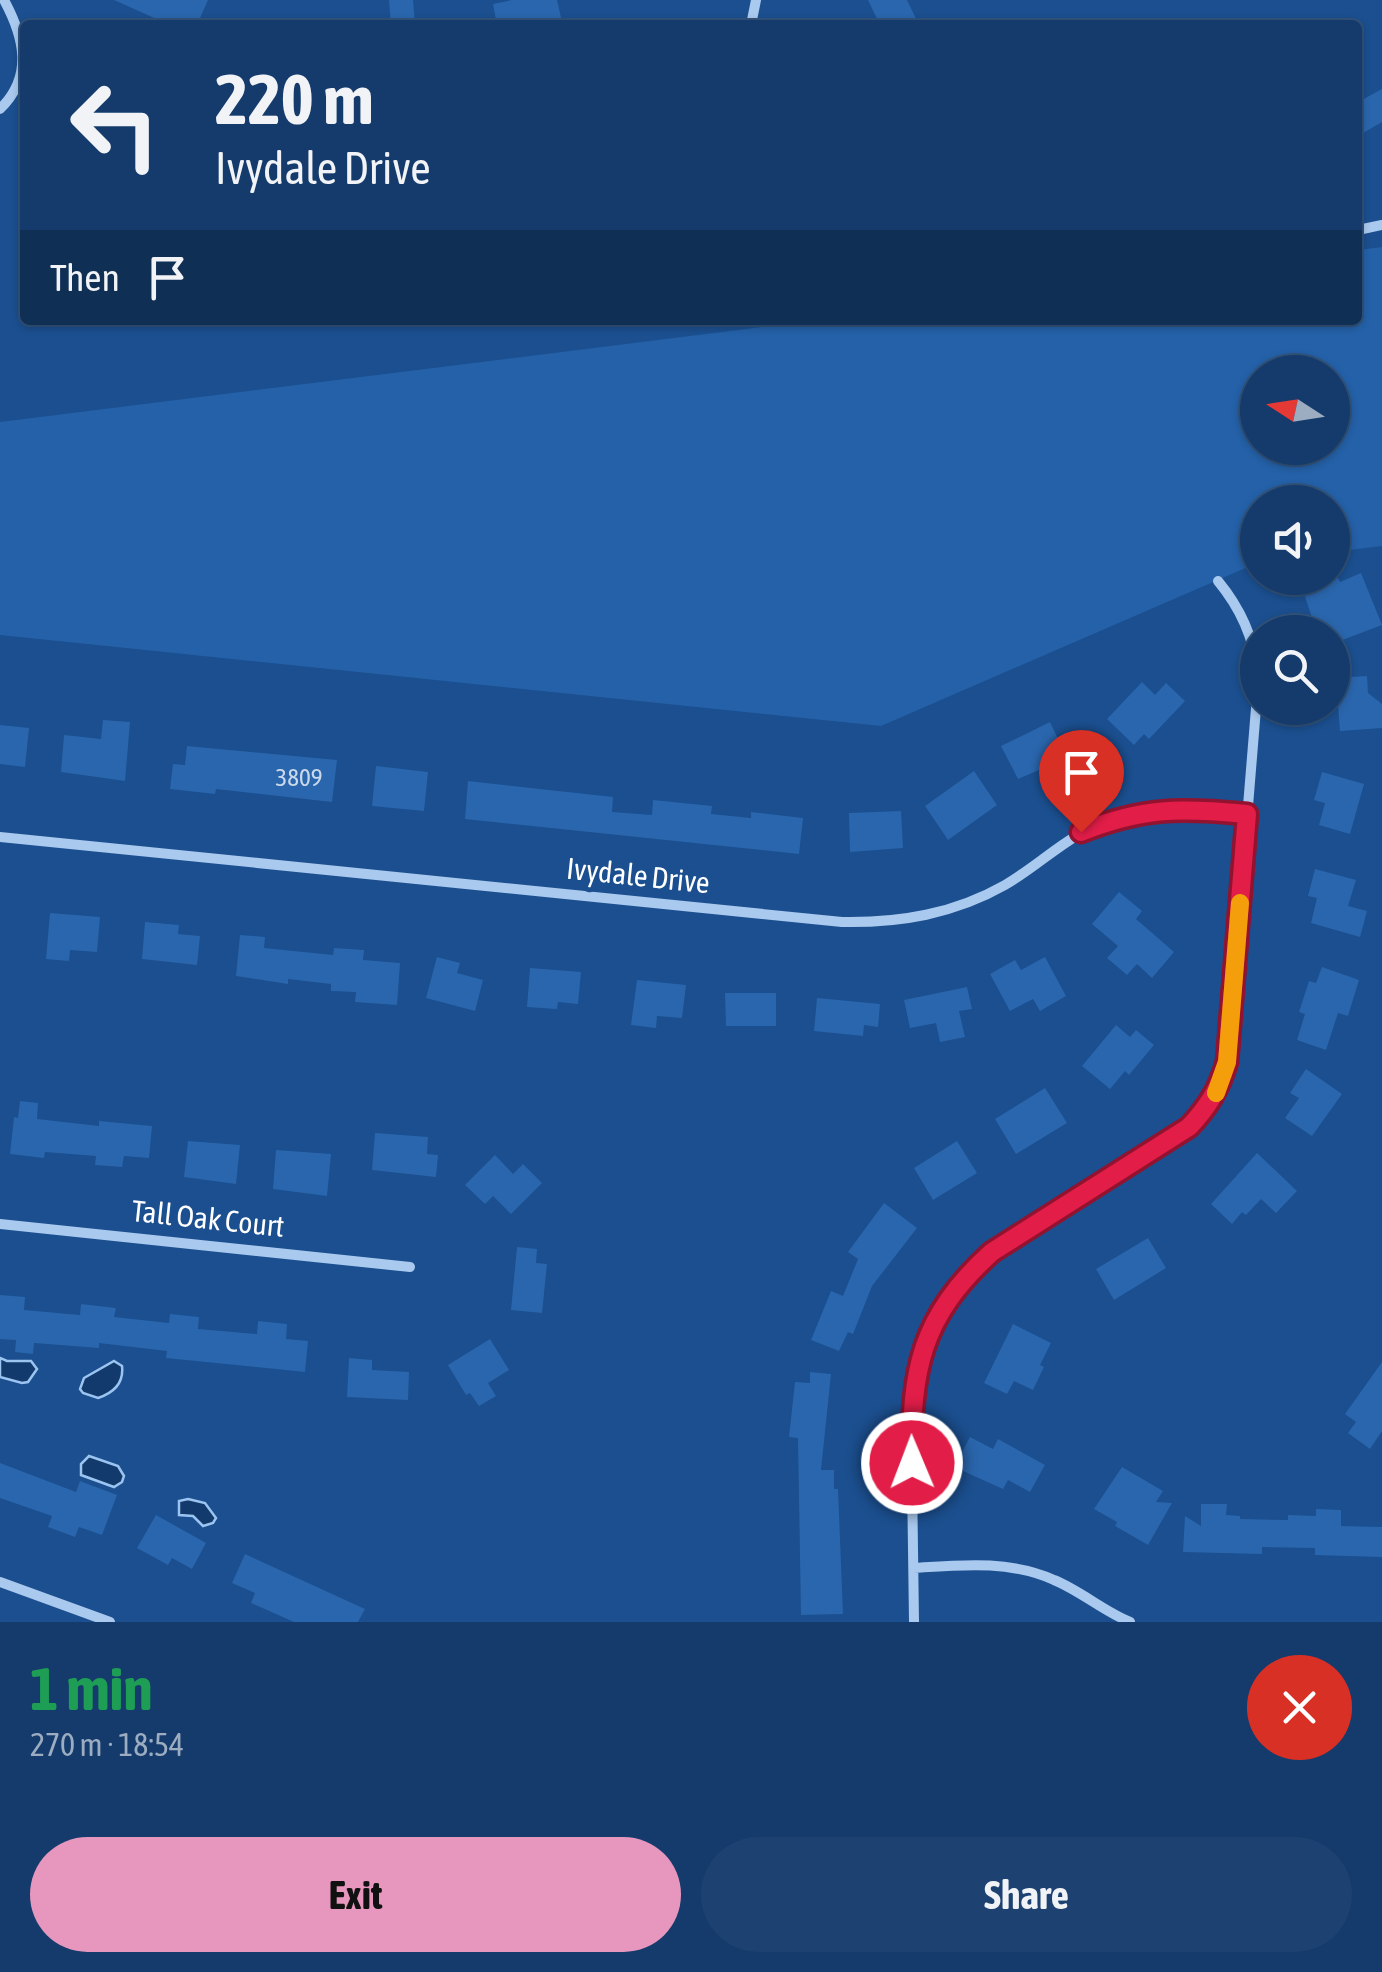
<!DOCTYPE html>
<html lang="en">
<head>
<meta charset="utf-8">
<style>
	:root { --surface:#143b6b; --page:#1d4271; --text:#f1f3f6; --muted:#9dadc1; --line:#33557e; --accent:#e797bd }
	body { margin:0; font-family:"Asap Condensed",sans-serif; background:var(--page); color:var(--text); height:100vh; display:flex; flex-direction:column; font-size:38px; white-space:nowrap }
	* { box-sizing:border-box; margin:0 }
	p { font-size:32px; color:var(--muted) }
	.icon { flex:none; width:55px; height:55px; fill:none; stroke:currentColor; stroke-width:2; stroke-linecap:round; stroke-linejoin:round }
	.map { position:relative; height:1622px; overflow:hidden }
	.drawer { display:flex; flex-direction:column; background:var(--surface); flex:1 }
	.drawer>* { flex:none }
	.top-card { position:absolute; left:20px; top:20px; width:1342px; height:305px; border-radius:10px; box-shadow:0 2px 8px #0004,0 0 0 2px var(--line); background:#143b6b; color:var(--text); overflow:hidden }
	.needle { width:65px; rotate:282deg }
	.buttons { position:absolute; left:1240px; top:355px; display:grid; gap:20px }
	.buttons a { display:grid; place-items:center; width:110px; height:110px; border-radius:50%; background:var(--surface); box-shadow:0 2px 8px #0004,0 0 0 2px var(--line); font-size:50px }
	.pin { position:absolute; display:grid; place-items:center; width:85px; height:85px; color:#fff; margin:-102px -42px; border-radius:50% 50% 50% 0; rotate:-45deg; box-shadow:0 0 10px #0007 }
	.pin .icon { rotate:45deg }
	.me { position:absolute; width:110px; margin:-55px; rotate:359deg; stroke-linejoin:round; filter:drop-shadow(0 0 8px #0008) }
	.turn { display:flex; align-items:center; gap:35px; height:210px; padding:0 30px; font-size:45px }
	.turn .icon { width:130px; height:130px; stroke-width:2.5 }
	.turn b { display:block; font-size:70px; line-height:85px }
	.then { display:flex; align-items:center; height:95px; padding:0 30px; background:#0003; gap:20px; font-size:38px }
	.round { display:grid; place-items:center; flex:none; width:105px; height:105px; border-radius:52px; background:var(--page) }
	.head { display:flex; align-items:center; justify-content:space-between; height:170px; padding:0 30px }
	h1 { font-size:60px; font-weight:700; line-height:75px; color:#1e9e55 }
	.primary-button { display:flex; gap:20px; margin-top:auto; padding:20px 30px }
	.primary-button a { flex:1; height:115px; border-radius:60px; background:var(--accent); color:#111; font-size:40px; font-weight:700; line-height:115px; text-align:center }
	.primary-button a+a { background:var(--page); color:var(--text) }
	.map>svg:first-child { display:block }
	.green { fill:#2461a8; fill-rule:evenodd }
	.water { fill:#123a6d; stroke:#9cc4f0; stroke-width:2.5 }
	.building { fill:#2a66ad }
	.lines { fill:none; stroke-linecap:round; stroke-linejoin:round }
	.minor { stroke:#a9c9ee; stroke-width:10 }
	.route-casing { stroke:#92132f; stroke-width:25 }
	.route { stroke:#e11d48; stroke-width:18 }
	.slow { stroke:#f59e0b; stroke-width:18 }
	.labels { text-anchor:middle; stroke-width:10; stroke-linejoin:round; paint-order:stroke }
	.number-label { font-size:25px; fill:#cad9ea }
	.street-label { font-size:30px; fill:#fff; stroke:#1b4f8f }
</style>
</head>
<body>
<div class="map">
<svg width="1382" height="1622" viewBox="0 0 1382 1622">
	<rect width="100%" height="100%" fill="#1b4f8f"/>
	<path class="green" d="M1382,247v299l-49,6 -1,-50h-74l-1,61 -376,163 -881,-91v-213l818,-102h540v-70zM1258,372h74v76h-74z"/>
	<path class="water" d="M0,1358l7,3h24l6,8 -9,13 -6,1 -22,-6z
		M114,1361l8,5c2,17 -9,27 -24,32l-15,-5 -3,-4 4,-11z
		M89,1456l29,10 6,10 -2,6 -8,5 -33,-12v-11z
		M188,1499l17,4 11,15 -3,5 -10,3 -10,-10 -14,-1v-14z"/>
	<path class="building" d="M114,0h94l-11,25h-27z
		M389,0h24l2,25h-24z
		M512,0h45l5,22 -65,3 -4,-21z
		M868,0h39l12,25h-39z
		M1382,89v33l-24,14v-34z
		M1361,573l21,52 -50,19v-12h-6l-3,-8 -8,3 -16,-49h39l2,4z
		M1367,676l1,17 14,11v24l-42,3 -2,-26h-6v-27z
		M1142,682l13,13 11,-12 19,18 -36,38 -5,-5 -10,11 -27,-26z
		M103,720l27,2 -5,59 -64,-9 3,-37 37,4z
		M1050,722l17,36 -49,21 -17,-33z
		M0,725l29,3 -4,39 -25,-3z
		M187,746l150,14 -5,42 -116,-13 -1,5 -45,-5 3,-25 12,1z
		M376,766l52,6 -4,39 -52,-5z
		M974,771l23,34 -49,35 -23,-34z
		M1322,772l42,12 -14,50 -31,-9 6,-22 -11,-3z
		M468,781l145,16 -1,15 40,3 1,-15 59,6 -1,8 40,4v-6l52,6 -4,36 -334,-35z
		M901,811l2,37 -53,4 -1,-39z
		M1315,869l41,11 -8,26 19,5 -7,26 -49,-14 6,-25 -9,-2z
		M1119,892l23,19 -6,8 38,33 -22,26 -15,-14 -10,11 -20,-17 11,-12 -26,-22z
		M50,913l50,4 -3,35 -27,-2 -1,11 -23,-2z
		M145,922l34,3 -1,9 22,2 -3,29 -55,-6z
		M240,935l25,2 -1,11 69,7 1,-7 30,2 -1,10 37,3 -3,42 -42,-3 1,-10 -25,-1v-7l-43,-5v5l-52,-8z
		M437,957l23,6 -3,10 26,7 -8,31 -49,-13z
		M1045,957l21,39 -26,15 -7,-12 -23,12 -20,-37 25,-14 6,10z
		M1322,967l37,13 -11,36 -10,-3 -12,37 -29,-10 8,-26 -6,-2 10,-31 7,2z
		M530,968l51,4 -3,32 -20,-2 -1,7 -30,-2z
		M637,980l49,5 -4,33 -25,-2 -1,12 -25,-3z
		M967,987l5,22 -13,2 6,26 -25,5 -4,-19 -26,5 -6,-28z
		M725,993h51v33h-50z
		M817,998l63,6 -2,23 -14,-2 -1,11 -49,-5z
		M1116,1025l14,12 6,-7 18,15 -25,30 -4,-4 -15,18 -28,-23z
		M1306,1069l36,25 -30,42 -27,-18 14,-20 -9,-5z
		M1045,1088l22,35 -51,31 -21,-35z
		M20,1101l18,2 -1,16 62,7v-5l53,5 -3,32 -25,-2 -2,11 -27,-2 1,-9 -51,-4 -1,6 -34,-4 4,-37 4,1z
		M375,1133l53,4 -1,17 11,1 -2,22 -64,-7z
		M188,1141l52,4 -4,39 -52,-7z
		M957,1141l20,32 -44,27 -19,-32z
		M276,1150l55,4 -4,42 -54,-7z
		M1257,1153l40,38 -21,22 -15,-14 -15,16 -4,-3 -10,12 -21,-20z
		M495,1155l18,19 10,-10 19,19 -31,31 -18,-18 -8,8 -20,-19z
		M884,1203l33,25 -45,58 -19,48 -5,-2 -9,19 -28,-11 20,-49 12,5 15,-37 -10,-7z
		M1148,1238l18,30 -52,32 -18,-31z
		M517,1247l20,2 -1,14 11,1 -5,49 -31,-3z
		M0,1295l25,2 -1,13 56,5 1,-11 35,4 -2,9 55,6 1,-9 29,3 -1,12 59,5 1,-13 29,3 -1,15 22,2 -3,31 -139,-14 1,-7 -68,-8v5l-65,-5 -1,11 -18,-2 1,-12 -16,-1z
		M1013,1324l38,19 -11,22 4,2 -11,23 -19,-9 -7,13 -23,-11z
		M490,1339l19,31 -21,13 8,13 -17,10 -9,-13 -4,2 -18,-30z
		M349,1358l23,2v10l37,2 -1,28 -61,-3z
		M1382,1362v69l-12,18 -22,-16 8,-11 -11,-8z
		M810,1372l21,2 -10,96h13v19h4l5,125 -42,1 -3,-177 -9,-1 6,-55 15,1z
		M970,1437l23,12 5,-10 47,26 -15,27 -22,-12 -5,9 -49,-22z
		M0,1463l76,29 4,-11 37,14 -15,40 -23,-8 -4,10 -27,-10 4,-11 -52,-18z
		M1122,1467l41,24 -7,11 16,1 -24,42 -33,-19 2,-4 -23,-13z
		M1201,1504h26l-1,11 14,1v3l48,1v-5l28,1v-7l25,1v16l41,1v30l-67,-2v-7l-53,-1v7l-79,-2 2,-36 16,10z
		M156,1515l50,28 -14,26 -20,-11 -4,7 -31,-17z
		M245,1554l120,55 -7,13h-64l-43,-19 4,-10 -23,-10z"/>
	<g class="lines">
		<path class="minor" d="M751,25l5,-25
			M0,109c34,-33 24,-72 4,-109
			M1358,230l24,-5
			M1218,581c23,28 35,56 40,91
			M0,837l842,85c58,1 112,-8 163,-37 41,-24 64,-53 112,-67 42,-13 86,-8 130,-4
			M0,1224l410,43
			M914,1568c47,-3 96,-8 140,12 27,11 49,31 76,42
			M0,1582l110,40
			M914,1622l-3,-216c9,-64 34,-111 81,-154l197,-125c19,-20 30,-38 38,-65l31,-378"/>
	</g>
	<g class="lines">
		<g class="route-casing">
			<path id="route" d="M912,1463c-1,-93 8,-146 80,-211l197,-125c19,-20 30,-38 38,-65l20,-248c-67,-6 -103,-7 -166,18"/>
		</g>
		<use href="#route" class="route"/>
		<path class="slow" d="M1216,1093l11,-31 13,-159"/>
	</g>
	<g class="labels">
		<g class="number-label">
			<text x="299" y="786">3809</text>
		</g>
		<g class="street-label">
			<text transform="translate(638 876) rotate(6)" y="10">Ivydale Drive</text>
			<text transform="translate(208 1219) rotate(6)" y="10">Tall Oak Court</text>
		</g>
	</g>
</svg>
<div class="buttons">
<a><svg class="needle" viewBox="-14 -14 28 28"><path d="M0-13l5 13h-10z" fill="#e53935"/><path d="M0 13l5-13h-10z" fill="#9dadc1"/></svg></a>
<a><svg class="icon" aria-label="sound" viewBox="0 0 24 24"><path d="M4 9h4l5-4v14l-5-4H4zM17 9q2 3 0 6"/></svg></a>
<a><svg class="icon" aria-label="search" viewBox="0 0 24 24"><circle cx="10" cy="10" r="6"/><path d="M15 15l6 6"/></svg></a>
</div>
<div class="pin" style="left:1081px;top:832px;background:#d93025"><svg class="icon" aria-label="arrive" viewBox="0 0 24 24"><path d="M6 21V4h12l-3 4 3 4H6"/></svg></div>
<svg class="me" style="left:912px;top:1463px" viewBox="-20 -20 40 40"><circle r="17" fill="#e11d48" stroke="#fff" stroke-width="3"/><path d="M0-11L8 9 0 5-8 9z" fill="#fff"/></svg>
<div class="top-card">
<div class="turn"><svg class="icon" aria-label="left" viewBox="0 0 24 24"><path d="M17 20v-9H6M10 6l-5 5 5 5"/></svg><div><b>220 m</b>Ivydale Drive</div></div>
<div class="then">Then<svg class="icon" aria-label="arrive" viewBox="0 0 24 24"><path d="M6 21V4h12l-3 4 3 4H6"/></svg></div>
</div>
</div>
<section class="drawer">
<div class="head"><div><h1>1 min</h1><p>270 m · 18:54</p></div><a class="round" style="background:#d93025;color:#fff"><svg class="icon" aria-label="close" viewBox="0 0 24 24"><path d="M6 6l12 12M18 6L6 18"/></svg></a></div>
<div class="primary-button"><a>Exit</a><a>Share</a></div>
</section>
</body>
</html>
